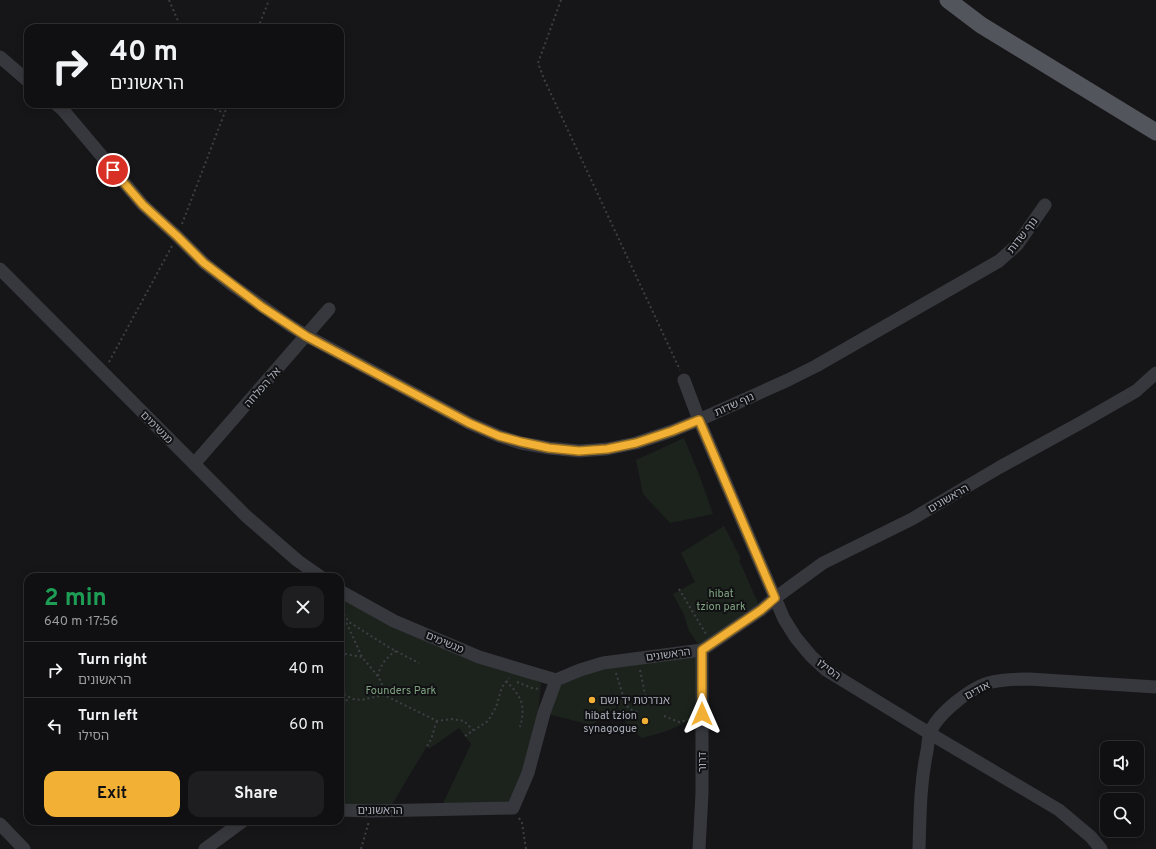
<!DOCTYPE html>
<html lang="en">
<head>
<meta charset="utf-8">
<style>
	:root { --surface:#101012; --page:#1e1e20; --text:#f1f3f6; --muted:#9c9d9f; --line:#303032; --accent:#f2b134 }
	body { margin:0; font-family:Overpass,"Noto Sans Hebrew",sans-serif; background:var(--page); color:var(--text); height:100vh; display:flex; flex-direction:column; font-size:15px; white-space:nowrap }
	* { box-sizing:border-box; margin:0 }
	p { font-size:13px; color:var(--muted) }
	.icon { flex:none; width:22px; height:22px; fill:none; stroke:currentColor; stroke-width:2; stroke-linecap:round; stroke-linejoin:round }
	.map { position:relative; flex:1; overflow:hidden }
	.panel { position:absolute; left:24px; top:573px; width:320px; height:252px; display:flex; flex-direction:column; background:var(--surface); border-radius:12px; box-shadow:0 2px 10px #0003,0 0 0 1px var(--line) }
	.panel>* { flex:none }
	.top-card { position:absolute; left:24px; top:24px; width:320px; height:84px; border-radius:12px; box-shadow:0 2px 10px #0003,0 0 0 1px var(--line); background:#101012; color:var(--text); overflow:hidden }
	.buttons { position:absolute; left:1100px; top:741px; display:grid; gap:8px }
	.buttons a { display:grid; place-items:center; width:44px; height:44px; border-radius:8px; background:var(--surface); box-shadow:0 2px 10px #0003,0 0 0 1px var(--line); font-size:20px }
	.pin { position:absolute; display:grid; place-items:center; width:34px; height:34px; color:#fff; margin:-17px; border:2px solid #fff; border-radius:50%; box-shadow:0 1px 4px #0007 }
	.me { position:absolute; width:44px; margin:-22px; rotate:0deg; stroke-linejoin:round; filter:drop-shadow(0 0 3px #0008) }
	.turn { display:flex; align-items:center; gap:14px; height:84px; padding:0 20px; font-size:18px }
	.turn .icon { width:52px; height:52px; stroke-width:2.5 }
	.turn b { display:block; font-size:28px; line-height:34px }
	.round { display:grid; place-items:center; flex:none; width:42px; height:42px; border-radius:12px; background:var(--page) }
	.overview { display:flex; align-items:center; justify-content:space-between; height:68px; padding:0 20px }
	h1 { font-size:24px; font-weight:700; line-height:30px; color:#1e9e55 }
	.action { display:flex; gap:8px; margin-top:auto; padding:8px 20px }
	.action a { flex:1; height:46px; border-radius:12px; background:var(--accent); color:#111; font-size:16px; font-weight:700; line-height:46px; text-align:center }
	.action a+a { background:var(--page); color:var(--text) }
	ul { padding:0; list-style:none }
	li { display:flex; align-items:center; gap:12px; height:56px; padding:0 20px; border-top:1px solid var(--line) }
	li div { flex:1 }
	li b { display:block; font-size:15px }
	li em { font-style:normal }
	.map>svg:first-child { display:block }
	.green { fill:#1c231d }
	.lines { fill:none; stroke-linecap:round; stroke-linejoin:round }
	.path { stroke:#3d3f44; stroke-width:2; stroke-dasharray:2 3; stroke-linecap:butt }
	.minor { stroke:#37383d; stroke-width:13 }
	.major { stroke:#53555c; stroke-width:17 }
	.route-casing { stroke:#9d7322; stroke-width:10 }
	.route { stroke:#f2b134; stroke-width:7 }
	.poi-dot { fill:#f2b134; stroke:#111113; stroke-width:1.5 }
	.labels { text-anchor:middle; stroke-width:4; stroke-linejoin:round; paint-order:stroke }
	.street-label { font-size:11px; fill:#a8adb8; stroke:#111113 }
	.park-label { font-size:11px; fill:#7fa381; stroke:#111113 }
	.poi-label { font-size:11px; fill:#a8adb8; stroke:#111113; text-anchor:start }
</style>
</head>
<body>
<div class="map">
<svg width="1156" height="849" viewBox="0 0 1156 849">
	<rect width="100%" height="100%" fill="#161618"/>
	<path class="green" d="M684,438l16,39 13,37 -43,9 -27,-29 -7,-34z
		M724,526l17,33 -2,1 22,50 -59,40 -13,-19 -5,-16 -11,-21 22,-12 -14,-29z
		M340,595l73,33 128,55 -6,65 -22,60 -73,2 31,-66 -12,-16 -30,21 -2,-3 -39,65 -48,-2z
		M702,655l-5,60c-17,12 -34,18 -55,23 -21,-16 -24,-29 -32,-53l7,25 -26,15 -47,-12 12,-33 47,-17z"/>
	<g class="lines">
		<path class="path" d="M169,0l12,28
			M561,0l-23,63 6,16 136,291
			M258,28l11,-28
			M213,104l2,5 9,4
			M182,224l46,-120
			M109,362l63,-116
			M679,589l27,45
			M340,605l3,8 6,9 41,26 29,15
			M340,615l7,9 15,33
			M340,653l22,4c9,12 22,22 22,38
			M640,670l7,34
			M616,673l10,32 4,4 7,3
			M378,676c1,-9 9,-20 18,-25
			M506,681c16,16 20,25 14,46
			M517,682l15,6 9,1
			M340,691l5,4 8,4 8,1 23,-5 53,26 15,-2 12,2 9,9
			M340,709l9,-12
			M664,716l15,6 13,-3
			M465,736l23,-15 8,-14 6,-20 7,-9
			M427,746c6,-7 6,-17 10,-25
			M519,818l3,5 4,26
			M361,849l8,-28"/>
		<path class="minor" d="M0,57l28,24
			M56,104l7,6 80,95 34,31 27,27 28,22 57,40 18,11 162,87 30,13 22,7 28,5 30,3 28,-2 29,-6 36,-12 27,-11 89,-40 28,-14 183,-105 18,-16 28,-40
			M0,269l246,247 52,45 23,16
			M684,380l15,40 85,199 12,19 15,18 15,14 103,63 130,77 32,27 10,12
			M194,464l135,-155
			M340,591l54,30 85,36 77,23
			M340,810l32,1 141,-3 15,-35 16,-60 12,-33 24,-10 23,-7 99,-13 59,-40 14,-12 48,-35 89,-44 88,-52 82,-45 54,-31 20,-18
			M0,824l24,25
			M205,849l38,-28
			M699,849l3,-56v-143
			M919,849c1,-33 1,-65 8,-98 1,-5 1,-13 3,-18 7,-19 42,-47 62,-51 12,-3 25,-3 37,-3l127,8"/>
		<path class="major" d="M948,0l33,25 175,107"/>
	</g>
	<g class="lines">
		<g class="route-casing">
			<path id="route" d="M113,170l30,35 34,31 27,27 58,44 44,29 163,87 30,13 22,6 28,6 30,3 28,-2 29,-6 36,-12 27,-11 76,178 -14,12 -59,40v64"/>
		</g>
		<use href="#route" class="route"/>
	</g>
	<g class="poi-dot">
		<circle cx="592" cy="700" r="4"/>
		<circle cx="645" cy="721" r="4"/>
	</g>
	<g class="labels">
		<g class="street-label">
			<text transform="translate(1022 235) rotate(-52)" y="4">נוף שדות</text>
			<text transform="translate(262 387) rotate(-49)" y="4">אל הפלחה</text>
			<text transform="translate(734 404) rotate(-24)" y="4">נוף שדות</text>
			<text transform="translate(157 427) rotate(45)" y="4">מגשימים</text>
			<text transform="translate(948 498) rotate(-30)" y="4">הראשונים</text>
			<text transform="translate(445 642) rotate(23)" y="4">מגשימים</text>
			<text transform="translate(668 654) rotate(-8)" y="4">הראשונים</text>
			<text transform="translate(829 669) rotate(36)" y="4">הסילו</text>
			<text transform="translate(977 690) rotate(-28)" y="4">אודים</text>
			<text transform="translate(702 762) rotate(-90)" y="4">דרור</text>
			<text x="380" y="814">הראשונים</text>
		</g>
		<g class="park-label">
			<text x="721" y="597">hibat<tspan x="721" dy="13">tzion park</tspan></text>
			<text x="401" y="694">Founders Park</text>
		</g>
		<g class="poi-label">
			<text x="600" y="704">אנדרטת יד ושם</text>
			<text x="637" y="719" text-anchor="end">hibat tzion<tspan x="637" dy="13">synagogue</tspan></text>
		</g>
	</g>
</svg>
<div class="buttons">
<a><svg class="icon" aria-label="sound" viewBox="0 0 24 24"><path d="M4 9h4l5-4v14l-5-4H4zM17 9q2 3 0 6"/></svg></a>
<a><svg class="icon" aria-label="search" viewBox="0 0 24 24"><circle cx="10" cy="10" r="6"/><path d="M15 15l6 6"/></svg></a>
</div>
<div class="pin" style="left:113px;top:170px;background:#d93025"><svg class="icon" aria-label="arrive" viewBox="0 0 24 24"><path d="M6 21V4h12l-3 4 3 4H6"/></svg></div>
<svg class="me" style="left:702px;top:714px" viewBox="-20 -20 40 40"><path d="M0-17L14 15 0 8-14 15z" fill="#f2b134" stroke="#fff" stroke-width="4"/></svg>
<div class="top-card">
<div class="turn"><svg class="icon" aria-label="right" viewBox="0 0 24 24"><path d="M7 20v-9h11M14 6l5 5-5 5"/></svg><div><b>40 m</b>הראשונים</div></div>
</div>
<section class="panel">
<div class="overview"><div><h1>2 min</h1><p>640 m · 17:56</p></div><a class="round"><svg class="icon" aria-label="close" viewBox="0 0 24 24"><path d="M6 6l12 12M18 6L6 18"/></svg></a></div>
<ul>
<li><svg class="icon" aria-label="right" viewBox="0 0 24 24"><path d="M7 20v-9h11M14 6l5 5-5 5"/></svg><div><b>Turn right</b><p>הראשונים</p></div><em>40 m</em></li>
<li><svg class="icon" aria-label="left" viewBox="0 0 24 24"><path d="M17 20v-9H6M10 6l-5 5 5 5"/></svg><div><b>Turn left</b><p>הסילו</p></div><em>60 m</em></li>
</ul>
<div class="action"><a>Exit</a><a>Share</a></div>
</section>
</div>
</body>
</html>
